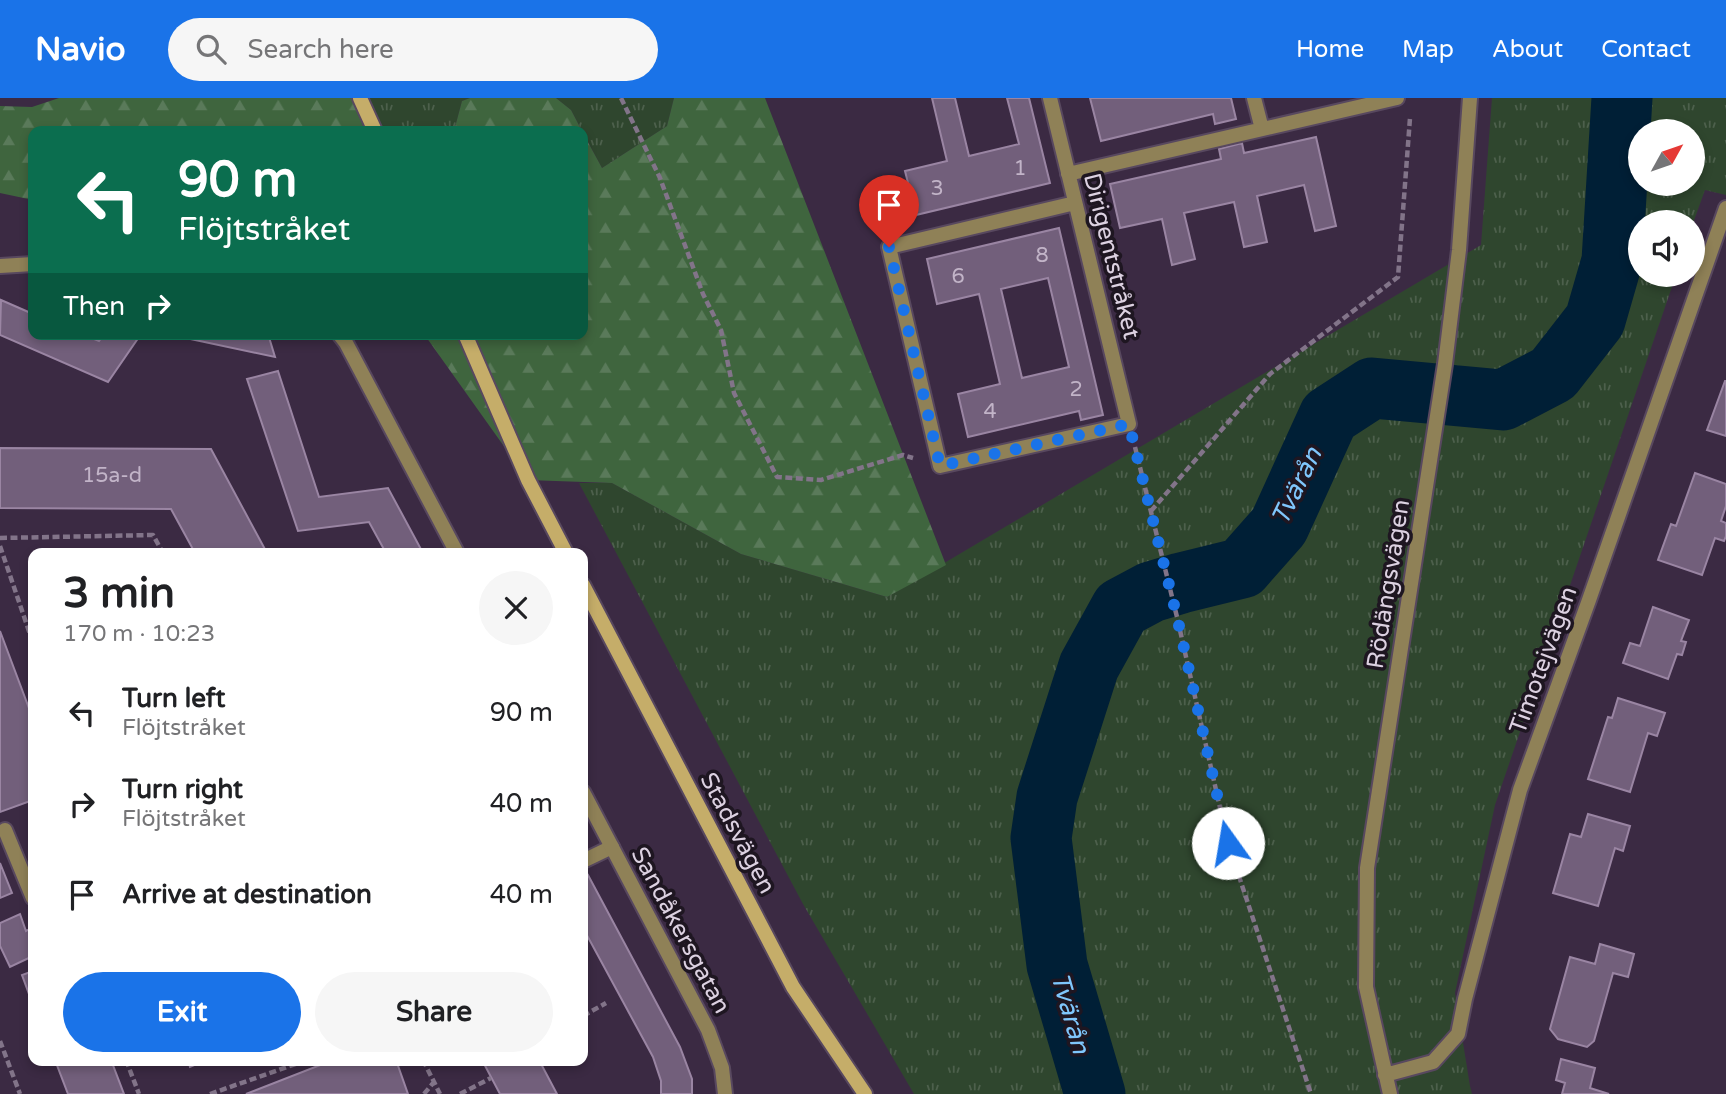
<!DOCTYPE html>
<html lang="en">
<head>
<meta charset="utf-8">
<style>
	:root { --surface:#fff; --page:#f6f6f6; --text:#202124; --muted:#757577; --accent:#1a73e8 }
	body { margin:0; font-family:"Varela Round",sans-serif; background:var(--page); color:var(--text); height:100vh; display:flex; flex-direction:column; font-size:26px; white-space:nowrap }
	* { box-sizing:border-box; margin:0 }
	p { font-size:23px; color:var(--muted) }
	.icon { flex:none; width:38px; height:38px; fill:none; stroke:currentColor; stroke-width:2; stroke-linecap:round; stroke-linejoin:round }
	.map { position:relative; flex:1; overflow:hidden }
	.side { position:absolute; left:28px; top:450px; width:560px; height:518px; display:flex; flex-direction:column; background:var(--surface); border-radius:14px; box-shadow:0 4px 10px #0003 }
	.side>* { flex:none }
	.banner { position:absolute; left:28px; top:28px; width:560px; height:214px; border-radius:14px; box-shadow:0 4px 10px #0003; background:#0b6e4f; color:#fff; overflow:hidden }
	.needle { width:46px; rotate:50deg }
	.tools { position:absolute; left:1628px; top:21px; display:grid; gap:14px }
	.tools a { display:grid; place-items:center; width:77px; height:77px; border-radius:50%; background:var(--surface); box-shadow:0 4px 10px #0003; font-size:35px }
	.pin { position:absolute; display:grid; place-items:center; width:60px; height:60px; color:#fff; margin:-72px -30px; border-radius:50% 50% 50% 0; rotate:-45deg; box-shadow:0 0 7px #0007 }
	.pin .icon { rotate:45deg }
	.me { position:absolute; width:77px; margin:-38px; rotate:347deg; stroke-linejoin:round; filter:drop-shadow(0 0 5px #0008) }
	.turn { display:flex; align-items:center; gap:24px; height:147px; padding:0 35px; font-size:32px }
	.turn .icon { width:91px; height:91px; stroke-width:2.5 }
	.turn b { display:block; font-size:49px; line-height:60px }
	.then { display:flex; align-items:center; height:66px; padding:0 35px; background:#0003; gap:14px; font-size:26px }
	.round { display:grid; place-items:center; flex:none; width:74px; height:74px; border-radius:37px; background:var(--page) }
	.headline { display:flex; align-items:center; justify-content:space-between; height:119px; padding:0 35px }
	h1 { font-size:42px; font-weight:700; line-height:52px }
	.primary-button { display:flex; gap:14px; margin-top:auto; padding:14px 35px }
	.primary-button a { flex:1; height:80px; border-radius:42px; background:var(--accent); color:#fff; font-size:28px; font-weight:700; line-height:80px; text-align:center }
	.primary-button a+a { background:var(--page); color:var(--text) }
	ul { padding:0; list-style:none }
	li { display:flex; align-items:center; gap:21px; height:91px; padding:0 35px }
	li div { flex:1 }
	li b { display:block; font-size:26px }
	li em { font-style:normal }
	header { display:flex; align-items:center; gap:42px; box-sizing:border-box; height:98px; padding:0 35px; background:var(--accent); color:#fff }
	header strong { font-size:33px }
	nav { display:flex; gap:38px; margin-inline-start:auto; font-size:24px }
	.search { width:490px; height:63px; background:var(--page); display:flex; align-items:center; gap:18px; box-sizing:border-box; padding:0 24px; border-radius:38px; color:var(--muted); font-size:26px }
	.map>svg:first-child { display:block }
	.grass { fill:url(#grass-tufts); fill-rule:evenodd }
	.forest { fill:url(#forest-firs) }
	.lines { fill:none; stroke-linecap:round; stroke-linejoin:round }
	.river { stroke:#001f36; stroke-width:61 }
	.building { fill:#725f7b; stroke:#9a85a3; stroke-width:2; fill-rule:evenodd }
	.service-casing { stroke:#58485f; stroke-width:18 }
	.minor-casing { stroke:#58485f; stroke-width:18 }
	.secondary-casing { stroke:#58485f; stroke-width:18 }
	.path { stroke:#827489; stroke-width:4.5; stroke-dasharray:7 3.5; stroke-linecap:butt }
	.service { stroke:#8f8157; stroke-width:14 }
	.minor { stroke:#8f8157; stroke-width:14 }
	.secondary { stroke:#c5ad69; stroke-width:14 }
	.route { stroke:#1a73e8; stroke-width:12; stroke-dasharray:0 21.6 }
	.labels { text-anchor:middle; stroke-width:7; stroke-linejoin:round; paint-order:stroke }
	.number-label { font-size:21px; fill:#c2b4c8 }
	.street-label { font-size:24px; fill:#dcd1e1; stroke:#1e1621 }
	.water-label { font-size:26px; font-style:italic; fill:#7fc6fc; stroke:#1e1621 }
</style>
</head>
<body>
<header>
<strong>Navio</strong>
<div class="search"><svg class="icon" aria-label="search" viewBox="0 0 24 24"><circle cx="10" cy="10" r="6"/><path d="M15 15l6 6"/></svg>Search here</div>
<nav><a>Home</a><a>Map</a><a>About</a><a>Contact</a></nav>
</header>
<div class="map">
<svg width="1726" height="996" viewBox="0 0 1726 996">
	<defs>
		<pattern id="grass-tufts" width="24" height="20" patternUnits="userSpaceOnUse" patternTransform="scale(1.75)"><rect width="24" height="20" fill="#2f462e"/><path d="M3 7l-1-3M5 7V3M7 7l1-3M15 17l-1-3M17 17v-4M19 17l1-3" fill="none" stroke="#4d604c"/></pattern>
		<pattern id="forest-firs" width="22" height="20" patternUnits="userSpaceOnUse" patternTransform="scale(1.75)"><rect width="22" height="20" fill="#3f653e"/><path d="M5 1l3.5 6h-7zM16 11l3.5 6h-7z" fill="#5a7a5a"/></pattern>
	</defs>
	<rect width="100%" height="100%" fill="#3b2a43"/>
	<path class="grass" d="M360,0h110l-8,3 -8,30h-79z
		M556,0h118l-7,28 -65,42 -31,-58z
		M1492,0h234v97l-21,-5 -13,36v-4h-52v53h36l-181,530 -40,188 15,93 2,8h-558l-111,-190 -224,-421h33l129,71 146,43 594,-352zM1640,33h52v53h-52z"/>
	<path class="forest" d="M59,0h301l15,33h-342v69l-33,-7v-87l32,1z
		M470,0h86l15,12 11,21h-128l8,-30z
		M674,0h91l181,467 -59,32 -146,-43 -129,-71 -84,-3 -104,-146h159v-201l19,35 65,-42z"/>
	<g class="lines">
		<path class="river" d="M1095,996l-38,-129 -16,-127 6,-41 42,-131 32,-58 30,-16 30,-9 61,-15 37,-42 50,-110 43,-28 131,12 50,-26 42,-54 17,-59 10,-163"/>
	</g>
	<path class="building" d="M932,0h23l14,58 50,-12 -12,-46h22l21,85 -134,32 -11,-44 42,-10z
		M1090,0h141l5,21 -21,5 -2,-10 -112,27z
		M1316,39l20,89 -21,5 -11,-46 -47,11 10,46 -23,5 -10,-45 -50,11 11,46 -23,6 -10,-46 -42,9 -10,-44 111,-25 -2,-10 23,-6 2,10z
		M1059,130l44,187 -22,5 -2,-9 -111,26 -10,-43 42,-10 -21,-90 -42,10 -10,-45zM1048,180l21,89 -47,11 -21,-89z
		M1,202l32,14v20h49l17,7 5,-7h37l-33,48 -108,-47z
		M167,236h101l7,23z
		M278,273l41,126 69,-9 35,65h-37l-17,-31 -71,9 -51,-152z
		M1725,283h1v55l-19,-6z
		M0,350l211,1 56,104h-72l-24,-44 -171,-1z
		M1695,375l31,11v22l-5,15 5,2v13l-2,5 -9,-3 -13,37 -44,-15 13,-36 5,2z
		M1653,509l36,13 -8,21 5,1 -4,13 -5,-1 -9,25 -45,-16 7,-20 10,3z
		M0,533l33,88v81l-33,12z
		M1618,600l47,15 -8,23 -9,-3 -18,59 -42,-13 20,-62 4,1z
		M1588,716l42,12 -7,25 -8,-3 -17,58 -45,-13 17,-59 11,3z
		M0,765l12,30 -12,5z
		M588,777l92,172 12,32v15h-31v-13l-8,-24 -70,-129v-50z
		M20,816l6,17 7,-4v29l-23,11 -10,-21v-23z
		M1600,846l34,10 -6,23 -15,-4 -19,68 -7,6 -29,-8 -8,-10 20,-72 25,7z
		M33,873v34l-11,-30z
		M1561,961l34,9 -5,20 19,6h-47l3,-11 -9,-3z
		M55,962h56l13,34h-56z
		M188,962h18l-16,7z
		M333,962h63l12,34h-162z
		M482,962h57l18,34h-57z"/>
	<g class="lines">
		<g class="service-casing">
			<path id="service" d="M1050,0l79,326 -189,42 -51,-219 186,-44
				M1254,0l8,31
				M1068,76l329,-76
				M5,732l28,68
				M583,763l29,-14"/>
		</g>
		<g class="minor-casing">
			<path id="minor" d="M0,168l33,-2
				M339,236l7,9 111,210
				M583,694l125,238 14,38 3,26
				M1385,977l48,-13 25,-28 7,-35 55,-209 69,-190 137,-392
				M1390,996l-24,-107 1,-119 78,-504 14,-114 11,-152"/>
		</g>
		<g class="secondary-casing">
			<path id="secondary" d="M360,0l15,33
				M465,236l63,146 38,73
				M583,487l210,402 72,107"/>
		</g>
		<path class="path" d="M621,0l39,80 43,116 18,36 13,63 43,84 44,3 82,-25 10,3
			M1135,349l42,170 51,226 83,251
			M1151,413l119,-137 128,-97 12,-159
			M0,440l153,-3 10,18
			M0,448l33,97
			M583,918l23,-13
			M0,943l20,53
			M126,962l13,34
			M423,962l17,34
			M210,996l97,-34
			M424,996l10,-12
			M460,996l31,-16"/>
		<use href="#service" class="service"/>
		<use href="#minor" class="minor"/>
		<use href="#secondary" class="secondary"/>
	</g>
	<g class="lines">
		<path class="route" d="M889,149l51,219 189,-42 48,193 51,226"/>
	</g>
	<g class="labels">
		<g class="number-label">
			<text x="1020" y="77">1</text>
			<text x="937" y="97">3</text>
			<text x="1042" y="164">8</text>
			<text x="958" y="185">6</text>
			<text x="1076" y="298">2</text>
			<text x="990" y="320">4</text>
			<text x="112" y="384">15a-d</text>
		</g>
		<g class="street-label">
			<text transform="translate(1112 158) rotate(76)" y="8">Dirigentstråket</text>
			<text transform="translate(1388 486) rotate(-81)" y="8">Rödängsvägen</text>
			<text transform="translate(1543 562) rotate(-70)" y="8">Timotejvägen</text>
			<text transform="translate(738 735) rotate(62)" y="8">Stadsvägen</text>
			<text transform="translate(681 832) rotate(62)" y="8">Sandåkersgatan</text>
		</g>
		<g class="water-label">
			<text transform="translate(1296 388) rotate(-64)" y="9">Tvärån</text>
			<text transform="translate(1071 915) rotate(74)" y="9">Tvärån</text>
		</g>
	</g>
</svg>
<div class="tools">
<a><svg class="needle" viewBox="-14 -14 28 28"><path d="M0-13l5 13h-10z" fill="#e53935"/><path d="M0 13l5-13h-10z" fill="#757577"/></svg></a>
<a><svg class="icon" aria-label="sound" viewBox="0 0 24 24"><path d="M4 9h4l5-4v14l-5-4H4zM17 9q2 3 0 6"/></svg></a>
</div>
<div class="pin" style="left:889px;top:149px;background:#d93025"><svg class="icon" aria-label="arrive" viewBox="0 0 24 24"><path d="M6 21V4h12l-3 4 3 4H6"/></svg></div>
<svg class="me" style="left:1228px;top:745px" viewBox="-20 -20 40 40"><circle r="19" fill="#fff"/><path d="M0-13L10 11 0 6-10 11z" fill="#1a73e8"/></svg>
<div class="banner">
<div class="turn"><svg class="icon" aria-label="left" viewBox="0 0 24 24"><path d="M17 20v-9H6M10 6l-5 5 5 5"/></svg><div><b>90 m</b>Flöjtstråket</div></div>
<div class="then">Then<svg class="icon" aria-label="right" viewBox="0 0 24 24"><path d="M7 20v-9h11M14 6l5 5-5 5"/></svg></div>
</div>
<section class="side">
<div class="headline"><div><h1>3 min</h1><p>170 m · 10:23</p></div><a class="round"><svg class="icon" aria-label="close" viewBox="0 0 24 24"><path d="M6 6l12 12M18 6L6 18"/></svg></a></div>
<ul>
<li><svg class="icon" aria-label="left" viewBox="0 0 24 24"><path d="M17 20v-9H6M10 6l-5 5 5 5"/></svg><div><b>Turn left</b><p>Flöjtstråket</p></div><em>90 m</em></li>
<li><svg class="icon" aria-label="right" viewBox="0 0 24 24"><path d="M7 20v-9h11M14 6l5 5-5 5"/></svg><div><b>Turn right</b><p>Flöjtstråket</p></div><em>40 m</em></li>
<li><svg class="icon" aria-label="arrive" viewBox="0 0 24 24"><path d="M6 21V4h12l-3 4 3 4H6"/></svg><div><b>Arrive at destination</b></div><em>40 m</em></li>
</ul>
<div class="primary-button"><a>Exit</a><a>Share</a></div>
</section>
</div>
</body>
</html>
